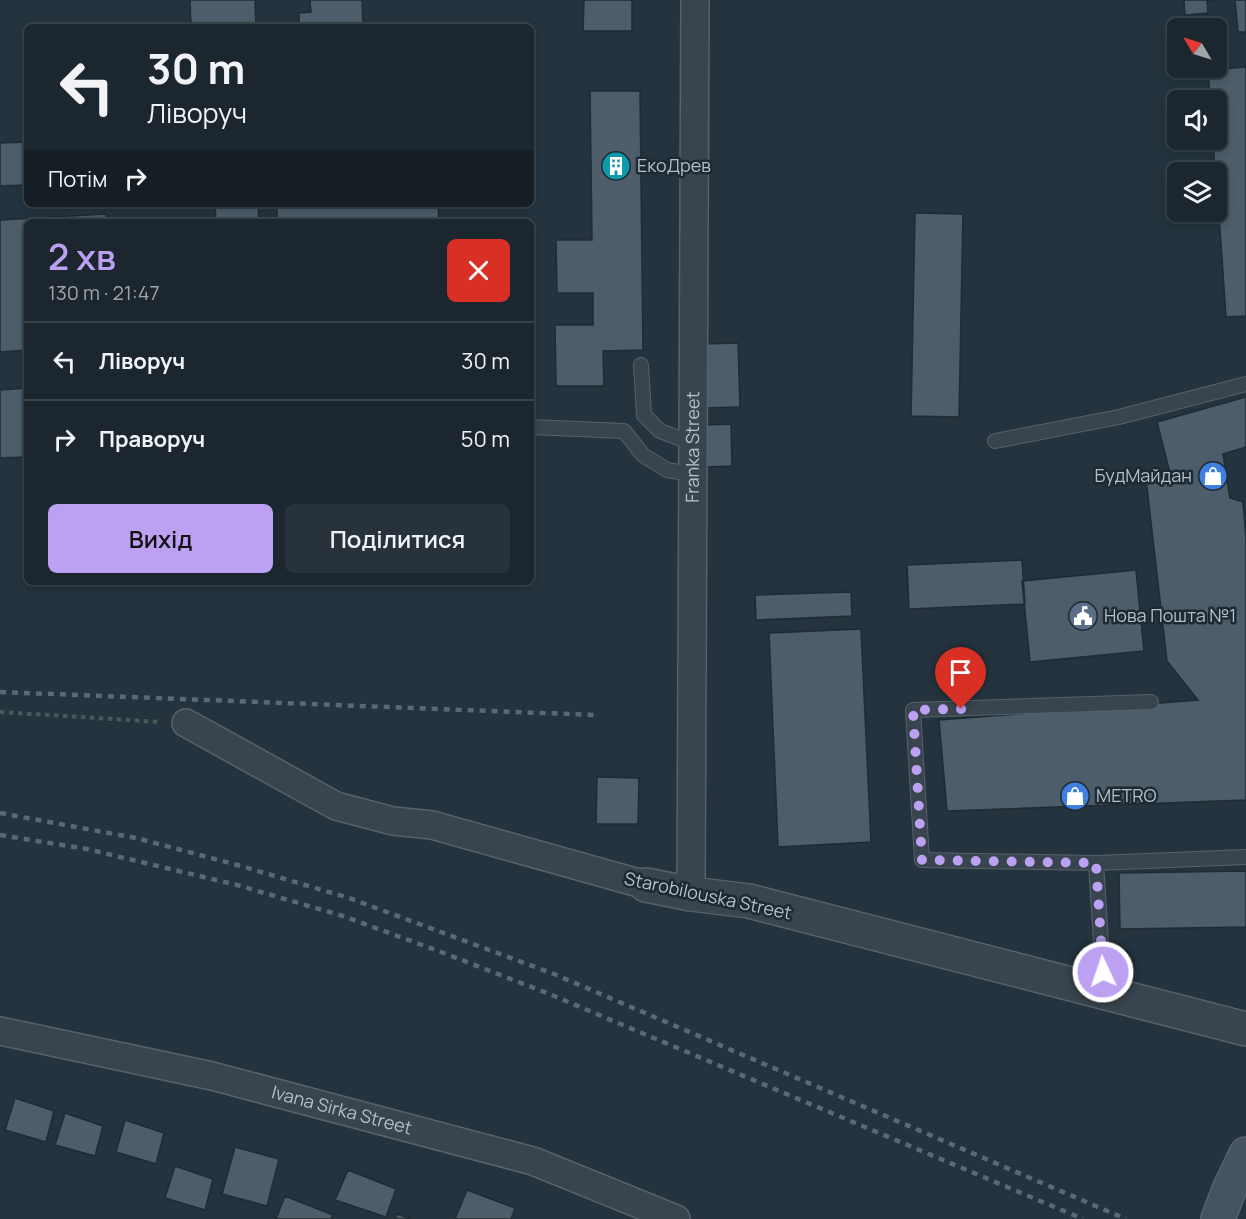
<!DOCTYPE html>
<html lang="uk">
<head>
<meta charset="utf-8">
<style>
	:root { --surface:#1b262e; --page:#28323a; --text:#f1f3f6; --muted:#a0a5aa; --line:#39434a; --accent:#bca0f2 }
	body { margin:0; font-family:Manrope,sans-serif; background:var(--page); color:var(--text); height:100vh; display:flex; flex-direction:column; font-size:22px; white-space:nowrap }
	* { box-sizing:border-box; margin:0 }
	p { font-size:20px; color:var(--muted) }
	.icon { flex:none; width:33px; height:33px; fill:none; stroke:currentColor; stroke-width:2; stroke-linecap:round; stroke-linejoin:round }
	.map { position:relative; flex:1; overflow:hidden }
	.details { position:absolute; left:24px; top:219px; width:510px; height:366px; display:flex; flex-direction:column; background:var(--surface); border-radius:9px; box-shadow:0 3px 9px #0003,0 0 0 2px var(--line) }
	.details>* { flex:none }
	.banner { position:absolute; left:24px; top:24px; width:510px; height:183px; border-radius:9px; box-shadow:0 3px 9px #0003,0 0 0 2px var(--line); background:#1b262e; color:var(--text); overflow:hidden }
	.needle { width:39px; rotate:308deg }
	.controls { position:absolute; left:1167px; top:18px; display:grid; gap:12px }
	.controls a { display:grid; place-items:center; width:60px; height:60px; border-radius:9px; background:var(--surface); box-shadow:0 3px 9px #0003,0 0 0 2px var(--line); font-size:30px }
	.pin { position:absolute; display:grid; place-items:center; width:51px; height:51px; color:#fff; margin:-62px -26px; border-radius:50% 50% 50% 0; rotate:-45deg; box-shadow:0 0 6px #0007 }
	.pin .icon { rotate:45deg }
	.me { position:absolute; width:66px; margin:-33px; rotate:357deg; stroke-linejoin:round; filter:drop-shadow(0 0 4px #0008) }
	.turn { display:flex; align-items:center; gap:21px; height:126px; padding:0 24px; font-size:27px }
	.turn .icon { width:78px; height:78px; stroke-width:2.5 }
	.turn b { display:block; font-size:42px; line-height:51px }
	.then { display:flex; align-items:center; height:57px; padding:0 24px; background:#0003; gap:12px; font-size:22px }
	.round { display:grid; place-items:center; flex:none; width:63px; height:63px; border-radius:9px; background:var(--page) }
	.overview { display:flex; align-items:center; justify-content:space-between; height:102px; padding:0 24px }
	h1 { font-size:36px; font-weight:600; line-height:45px; color:var(--accent) }
	.button { display:flex; gap:12px; margin-top:auto; padding:12px 24px }
	.button a { flex:1; height:69px; border-radius:9px; background:var(--accent); color:#111; font-size:24px; font-weight:600; line-height:69px; text-align:center }
	.button a+a { background:var(--page); color:var(--text) }
	ul { padding:0; list-style:none }
	li { display:flex; align-items:center; gap:18px; height:78px; padding:0 24px; border-top:2px solid var(--line) }
	li div { flex:1 }
	li b { display:block; font-size:22px }
	li em { font-style:normal }
	.map>svg:first-child { display:block }
	.building { fill:#4d5d69; stroke:#1f2b35; stroke-width:1.5 }
	.lines { fill:none; stroke-linecap:round; stroke-linejoin:round }
	.service-casing { stroke:#56626c; stroke-width:16 }
	.minor-casing { stroke:#56626c; stroke-width:30 }
	.tertiary-casing { stroke:#56626c; stroke-width:36 }
	.secondary-casing { stroke:#56626c; stroke-width:36 }
	.path { stroke:#445b5a; stroke-width:4; stroke-dasharray:4.5 4.5; stroke-linecap:butt }
	.service { stroke:#38444e; stroke-width:14 }
	.minor { stroke:#38444e; stroke-width:27 }
	.tertiary { stroke:#38444e; stroke-width:33 }
	.secondary { stroke:#465461; stroke-width:33 }
	.rail { stroke:#5a6975; stroke-width:4.5; stroke-dasharray:6 6; stroke-linecap:butt }
	.route { stroke:#bca0f2; stroke-width:10; stroke-dasharray:0 18 }
	.labels { text-anchor:middle; stroke-width:5; stroke-linejoin:round; paint-order:stroke }
	.poi-label { font-size:18px; fill:#b4bfc9; stroke:#1d2933; text-anchor:start }
	.street-label { font-size:18px; fill:#b4bfc9; stroke:#1d2933 }
</style>
</head>
<body>
<div class="map">
<svg width="1246" height="1219" viewBox="0 0 1246 1219">
	<rect width="100%" height="100%" fill="#24333e"/>
	<path class="building" d="M190,0h65l1,27h-65z
		M310,0h52l1,27h-64v-14l12,-1z
		M584,0h48v31h-49z
		M1184,0h30l-7,1 1,12 -23,2z
		M1235,0h11v32h-8z
		M1246,67v249l-20,1 -10,-145h-1l-2,-32h3v-40h-6l-2,-30z
		M590,91h50l3,259 -40,1 1,35h-48l-1,-61h38v-32h-36l-1,-53h36z
		M27,142v43l-27,1v-43z
		M215,204h43l1,18h-43z
		M277,204h161l1,18h-162z
		M915,213l48,1 -4,203 -48,-1z
		M106,214v8h-79v128l-27,2v-132z
		M738,343l2,64 -35,1 -2,-64z
		M27,388v69l-27,1v-68z
		M1246,397v50l-23,7 7,44 13,4 3,36v262l-299,11 -8,-91 259,-20 -31,-39 -21,-182 25,-2 -14,-55z
		M731,424l1,42 -26,1 -1,-42z
		M1022,560l3,44 -116,5 -2,-44z
		M1136,570l8,81 -114,11 -8,-81z
		M851,592l1,24 -96,4 -1,-25z
		M861,629l10,213 -93,5 -9,-214z
		M597,777l42,1 -1,46h-42z
		M1246,871v56l-126,2 -1,-56z
		M15,1098l39,13 -8,31 -41,-12z
		M65,1113l38,13 -8,30 -40,-11z
		M125,1120l39,13 -8,31 -40,-12z
		M235,1147l44,12 -12,47 -45,-12z
		M175,1166l38,13 -8,31 -40,-12z
		M348,1170l48,19 -10,28 -51,-17z
		M467,1190l48,18 -4,11h-56z
		M285,1196l48,19 -2,4h-55z
		M397,1214l14,5h-16z"/>
	<g class="lines">
		<g class="service-casing">
			<path id="service" d="M641,365l3,50 16,16 32,12
				M531,427l93,4 19,24 24,15 25,4
				M995,441l124,-24 127,-33
				M1096,863l150,-6
				M1104,991l-8,-128 -174,-3 -9,-150 238,-8"/>
		</g>
		<g class="minor-casing">
			<g id="minor">
				<path d="M186,723l150,83 57,15 39,4 214,60"/>
				<path id="s1" d="M691,894l4,-894"/>
				<path id="s2" d="M0,1031l212,45 321,85 143,58"/>
			</g>
		</g>
		<g class="tertiary-casing">
			<path id="tertiary" d="M646,885l45,9 58,7 497,128"/>
		</g>
		<g class="secondary-casing">
			<path id="secondary" d="M1218,1219l11,-29 17,-36"/>
		</g>
		<path class="path" d="M0,712l161,10"/>
		<use href="#service" class="service"/>
		<use href="#minor" class="minor"/>
		<use href="#tertiary" class="tertiary"/>
		<use href="#secondary" class="secondary"/>
		<path class="rail" d="M0,692l594,23
			M0,813l136,25 105,28 108,32 205,76 572,245
			M0,835l87,14 150,36 106,31 98,36 106,41 536,226"/>
	</g>
	<g class="lines">
		<path class="route" d="M961,709l-48,1 9,150 174,3 7,109"/>
	</g>
	<defs>
		<g id="building-disc" transform="scale(1.5)"><circle r="9.5" fill="#0f9aa8" stroke="#1d2933"/><path d="M-4-6H4V6H1V3H-1V6H-4ZM-2.5-4.3h1.7v1.8h-1.7ZM.8-4.3h1.7v1.8H.8ZM-2.5-1h1.7V.8h-1.7ZM.8-1h1.7V.8H.8Z" fill="#fff"/></g>
		<g id="shop-disc" transform="scale(1.5)"><circle r="9.5" fill="#3f7fe0" stroke="#1d2933"/><path d="M-5-2.5h2.3a2.7 3.5 0 0 1 5.4 0H5L5.5 6h-11ZM-1.5-2.5h3a1.5 2.3 0 0 0-3 0Z" fill="#fff"/></g>
		<g id="civic-disc" transform="scale(1.5)"><circle r="9.5" fill="#5c6f8a" stroke="#1d2933"/><path d="M-.6-6.5H3V-4.5H.6V-3L4-1V1h2V6H-6V1h2V-1L-.6-3ZM-1.2 2.5V6h2.4V2.5Z" fill="#fff"/></g>
	</defs>
	<g fill-rule="evenodd">
		<use href="#building-disc" x="616" y="166"/>
		<use href="#shop-disc" x="1213" y="476"/>
		<use href="#civic-disc" x="1083" y="616"/>
		<use href="#shop-disc" x="1075" y="796"/>
	</g>
	<g class="labels">
		<g class="poi-label">
			<text x="637" y="172">ЕкоДрев</text>
			<text x="1192" y="482" text-anchor="end">БудМайдан</text>
			<text x="1104" y="622">Нова Пошта №1</text>
			<text x="1096" y="802">METRO</text>
		</g>
		<g class="street-label">
			<text dy="6" stroke="none"><textPath href="#s1" startOffset="447">Franka Street</textPath></text>
			<text transform="translate(708 896) rotate(12)" y="6">Starobilouska Street</text>
			<text dy="6" stroke="none"><textPath href="#s2" startOffset="351">Ivana Sirka Street</textPath></text>
		</g>
	</g>
</svg>
<div class="controls">
<a><svg class="needle" viewBox="-14 -14 28 28"><path d="M0-13l5 13h-10z" fill="#e53935"/><path d="M0 13l5-13h-10z" fill="#a0a5aa"/></svg></a>
<a><svg class="icon" aria-label="sound" viewBox="0 0 24 24"><path d="M4 9h4l5-4v14l-5-4H4zM17 9q2 3 0 6"/></svg></a>
<a><svg class="icon" aria-label="layers" viewBox="0 0 24 24"><path d="M12 4l9 5-9 5-9-5zM3 14l9 5 9-5"/></svg></a>
</div>
<div class="pin" style="left:961px;top:709px;background:#d93025"><svg class="icon" aria-label="arrive" viewBox="0 0 24 24"><path d="M6 21V4h12l-3 4 3 4H6"/></svg></div>
<svg class="me" style="left:1103px;top:972px" viewBox="-20 -20 40 40"><circle r="17" fill="#bca0f2" stroke="#fff" stroke-width="3"/><path d="M0-11L8 9 0 5-8 9z" fill="#fff"/></svg>
<div class="banner">
<div class="turn"><svg class="icon" aria-label="left" viewBox="0 0 24 24"><path d="M17 20v-9H6M10 6l-5 5 5 5"/></svg><div><b>30 m</b>Ліворуч</div></div>
<div class="then">Потім<svg class="icon" aria-label="right" viewBox="0 0 24 24"><path d="M7 20v-9h11M14 6l5 5-5 5"/></svg></div>
</div>
<section class="details">
<div class="overview"><div><h1>2 хв</h1><p>130 m · 21:47</p></div><a class="round" style="background:#d93025;color:#fff"><svg class="icon" aria-label="close" viewBox="0 0 24 24"><path d="M6 6l12 12M18 6L6 18"/></svg></a></div>
<ul>
<li><svg class="icon" aria-label="left" viewBox="0 0 24 24"><path d="M17 20v-9H6M10 6l-5 5 5 5"/></svg><div><b>Ліворуч</b></div><em>30 m</em></li>
<li><svg class="icon" aria-label="right" viewBox="0 0 24 24"><path d="M7 20v-9h11M14 6l5 5-5 5"/></svg><div><b>Праворуч</b></div><em>50 m</em></li>
</ul>
<div class="button"><a>Вихід</a><a>Поділитися</a></div>
</section>
</div>
</body>
</html>
